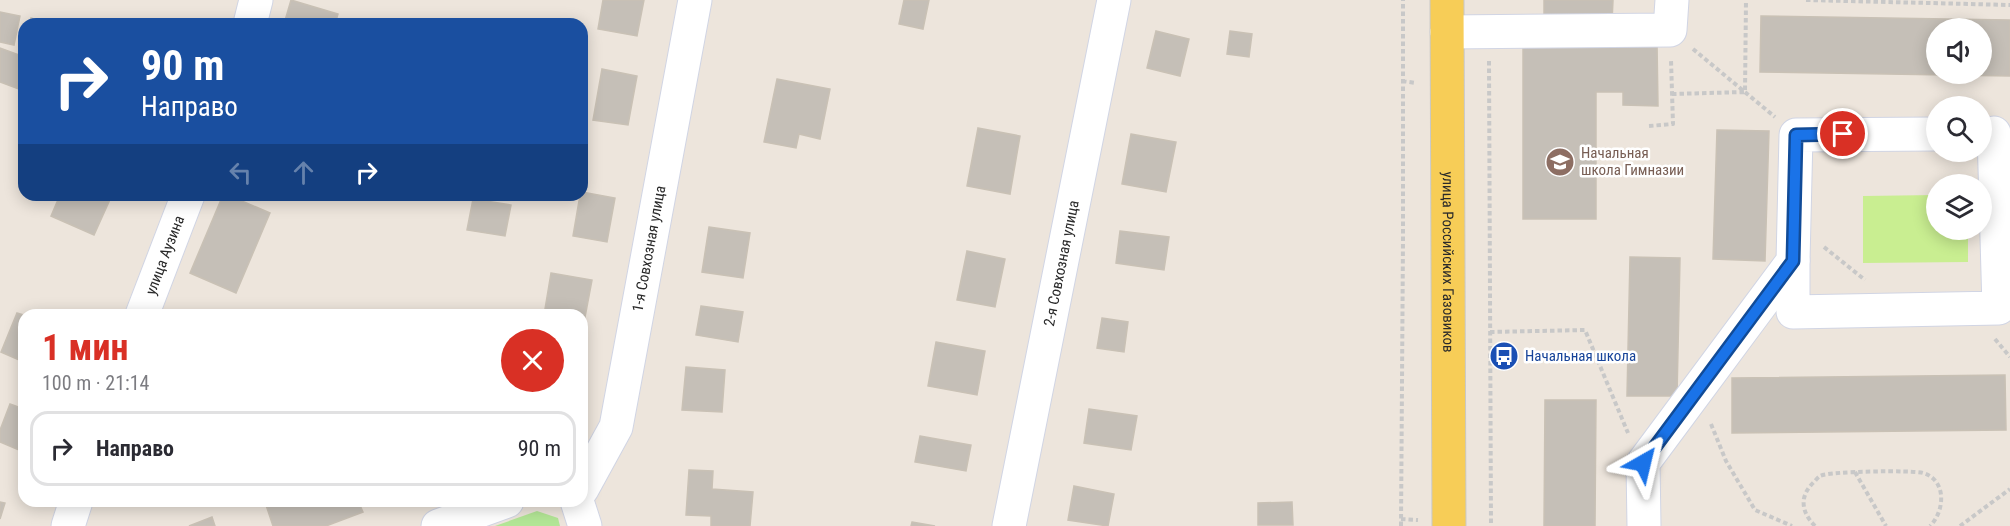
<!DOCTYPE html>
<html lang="ru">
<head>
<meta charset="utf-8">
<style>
	:root { --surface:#fff; --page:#f7f7f7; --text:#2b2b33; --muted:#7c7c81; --line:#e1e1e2; --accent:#d93025 }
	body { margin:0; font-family:"Roboto Condensed",sans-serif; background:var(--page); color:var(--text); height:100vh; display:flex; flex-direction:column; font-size:22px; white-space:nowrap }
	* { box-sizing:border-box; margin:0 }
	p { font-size:20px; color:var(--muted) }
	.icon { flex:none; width:33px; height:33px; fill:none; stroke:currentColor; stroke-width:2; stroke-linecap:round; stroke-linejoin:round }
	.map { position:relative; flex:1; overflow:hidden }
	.details { position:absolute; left:18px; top:309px; width:570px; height:198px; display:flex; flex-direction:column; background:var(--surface); border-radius:18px; box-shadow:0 3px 15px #0003 }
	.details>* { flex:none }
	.guide { position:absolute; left:18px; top:18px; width:570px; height:183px; border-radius:18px; box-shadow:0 3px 15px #0003; background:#1a4fa0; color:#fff; overflow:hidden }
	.fabs { position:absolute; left:1926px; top:18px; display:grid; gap:12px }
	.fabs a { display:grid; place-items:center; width:66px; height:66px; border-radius:50%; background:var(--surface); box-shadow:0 3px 15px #0003; font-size:30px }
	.pin { position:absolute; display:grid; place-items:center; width:51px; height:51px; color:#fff; margin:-26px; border:3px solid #fff; border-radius:50%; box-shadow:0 2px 6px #0007 }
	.me { position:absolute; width:66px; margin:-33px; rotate:37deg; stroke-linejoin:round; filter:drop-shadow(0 0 4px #0008) }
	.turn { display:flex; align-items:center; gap:21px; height:126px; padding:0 24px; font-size:27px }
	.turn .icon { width:78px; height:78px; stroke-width:2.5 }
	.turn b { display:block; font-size:42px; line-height:51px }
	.lanes { display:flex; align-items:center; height:57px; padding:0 24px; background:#0003; justify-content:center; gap:30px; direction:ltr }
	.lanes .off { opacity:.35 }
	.round { display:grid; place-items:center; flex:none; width:63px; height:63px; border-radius:32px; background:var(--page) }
	.overview { display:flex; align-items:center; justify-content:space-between; height:102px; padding:0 24px }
	h1 { font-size:36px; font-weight:700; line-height:45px; color:var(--accent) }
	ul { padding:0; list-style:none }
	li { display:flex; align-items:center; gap:18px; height:75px; margin:0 12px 9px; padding:0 12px; border:3px solid var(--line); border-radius:18px }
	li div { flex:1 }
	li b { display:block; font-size:22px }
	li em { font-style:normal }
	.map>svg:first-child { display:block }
	.green { fill:#b3e696 }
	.pitch { fill:#c9ee91 }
	.building { fill:#c5bfb7; stroke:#c9c1b5; stroke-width:1.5; fill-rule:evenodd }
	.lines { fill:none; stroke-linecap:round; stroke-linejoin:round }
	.minor-casing { stroke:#d1d5e4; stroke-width:35 }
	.major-casing { stroke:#c8c8c8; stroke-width:35 }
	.path { stroke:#c8c8c8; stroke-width:4; stroke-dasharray:4.5 3; stroke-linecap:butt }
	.minor { stroke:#fff; stroke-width:33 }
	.major { stroke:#f7cd57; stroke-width:33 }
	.route-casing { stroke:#114b97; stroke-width:15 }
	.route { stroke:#1a73e8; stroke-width:10 }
	.labels { text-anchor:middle; stroke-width:5; stroke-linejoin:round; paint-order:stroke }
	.education-label { font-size:15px; fill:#785e54; stroke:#fff; text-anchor:start }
	.street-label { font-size:15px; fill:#2a2a2a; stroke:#fff }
	.transit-label { font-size:15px; fill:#164399; stroke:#fff; text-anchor:start }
</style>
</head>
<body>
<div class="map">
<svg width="2010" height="526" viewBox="0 0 2010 526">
	<rect width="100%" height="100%" fill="#ede5dc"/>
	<path class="green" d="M537,511l21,7 2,8h-65z"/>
	<path class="pitch" d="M1936,195v35h32v32l-105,1v-67z"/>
	<path class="building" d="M291,0l47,14 -3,10h-51z
		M603,0h41l-7,36 -39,-7z
		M904,0h25l-6,29 -24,-5z
		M1544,0h69l-1,22 -68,-2z
		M0,12l20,4 -6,29 -14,-3z
		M1761,16l249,4v56l-250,-4zM1936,28h46v46h-46z
		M31,18l19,6h-21z
		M1156,31l33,8 -9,37 -33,-8z
		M1230,31l22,3 -3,23 -22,-3z
		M24,39v52l-24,-9v-34l19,7z
		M1657,43l1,63 -35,-1v-13h-27v127h-73v-175z
		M602,69l35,7 -9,49 -35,-5z
		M777,79l53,10 -10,50 -21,-5 -3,14 -32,-6z
		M978,128l42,8 -10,58 -43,-8z
		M1717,130l52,1 -4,130 -52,-2z
		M1131,134l45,8 -10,50 -44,-8z
		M582,192l33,6 -8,44 -34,-6 7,-41h2z
		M60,195h52l-18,40 -43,-19z
		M223,195h5l42,18 -34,80 -46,-20z
		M473,199l38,6 -6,31 -38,-6z
		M709,227l41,6 -7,45 -41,-6z
		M1120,231l49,6 -5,33 -48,-7z
		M967,251l38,8 -10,48 -38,-7z
		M1630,257l50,1 -3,138h-50z
		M551,273l41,7 -10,53v-18h-38z
		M701,306l42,6 -5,30 -42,-7z
		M17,313l7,2v47l-23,-10z
		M1102,318l26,4 -4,30 -27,-4z
		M936,342l49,9 -8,44 -49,-9z
		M686,367l39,3 -3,42 -40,-2z
		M2005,375l1,55 -274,3v-55z
		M1545,400h51l-1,126h-51z
		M10,404l14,5v43l-24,-10v-12z
		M1089,409l48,7 -6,34 -47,-7z
		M920,436l51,9 -5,26 -51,-9z
		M689,470l24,1 -1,18 41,3 -3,34h-39v-10l-25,-1z
		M1074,486l40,8 -6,32 -40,-6z
		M268,501h90l5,11 -37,14h-53l-8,-24z
		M0,502l5,1 -5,16z
		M1292,502l1,23h-35v-22z
		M212,517l3,9h-26z
		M912,522l23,4h-24z"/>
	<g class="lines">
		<g class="minor-casing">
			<g id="minor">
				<path d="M250,24l6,-24"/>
				<path d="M1447,32l223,-2 2,-30"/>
				<path d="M1793,261v51l206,-4 -5,-175"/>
				<path id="s1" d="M142,315l46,-120"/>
				<path id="s2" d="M582,489l34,-62 79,-427"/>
				<path d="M577,501l8,25"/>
				<path d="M68,526l8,-25"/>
				<path d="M438,526l69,-25"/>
				<path id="s3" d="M1009,526l105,-526"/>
				<path d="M1644,526l-1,-63 150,-202 3,-126 140,-1"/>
			</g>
		</g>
		<g class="major-casing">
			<g id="major">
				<path id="s4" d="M1447,0l2,526"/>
			</g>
		</g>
		<path class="path" d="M1806,0l204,5
			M1693,49l82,68
			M1489,61l2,465
			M1402,81l14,2
			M1672,94l73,-2 1,-92
			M1649,126l24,-2 -2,-64
			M1824,247l41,33
			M1490,332l95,-2 43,103
			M1995,339l15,18
			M1711,424l15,37 29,49 37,16
			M1855,472l31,54
			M1401,519l17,1
			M1401,526l2,-287v-239
			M1815,526c-14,-14 -16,-30 -1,-44 2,-2 4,-5 6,-6 9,-5 93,-6 103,-3 24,7 22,38 7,53
			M1960,526l50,-37"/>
		<use href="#minor" class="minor"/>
		<use href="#major" class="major"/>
	</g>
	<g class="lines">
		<g class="route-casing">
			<path id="route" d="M1643,463l150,-202 3,-126 47,-1"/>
		</g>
		<use href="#route" class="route"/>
	</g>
	<defs>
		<g id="school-disc" transform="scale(1.5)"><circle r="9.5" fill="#8d6e63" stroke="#fff"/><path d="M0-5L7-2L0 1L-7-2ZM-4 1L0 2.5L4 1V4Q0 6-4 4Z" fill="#fff"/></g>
		<g id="bus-disc" transform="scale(1.5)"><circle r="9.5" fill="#1a4fb4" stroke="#fff"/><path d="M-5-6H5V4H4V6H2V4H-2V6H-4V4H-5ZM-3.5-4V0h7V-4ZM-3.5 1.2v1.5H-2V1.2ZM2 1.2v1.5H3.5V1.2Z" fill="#fff"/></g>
	</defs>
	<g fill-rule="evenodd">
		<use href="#school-disc" x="1560" y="162"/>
		<use href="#bus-disc" x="1504" y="356"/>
	</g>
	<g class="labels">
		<g class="education-label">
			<text x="1581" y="158">Начальная<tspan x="1581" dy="17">школа Гимназии</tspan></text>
		</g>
		<g class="street-label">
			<text dy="5" stroke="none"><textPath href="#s2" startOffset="252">1-я Совхозная улица</textPath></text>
			<text dy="5" stroke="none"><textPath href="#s1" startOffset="64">улица Аузина</textPath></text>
			<text dy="5" stroke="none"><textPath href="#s3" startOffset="268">2-я Совхозная улица</textPath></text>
			<text dy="5" stroke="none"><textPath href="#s4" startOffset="262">улица Российских Газовиков</textPath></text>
		</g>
		<g class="transit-label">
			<text x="1525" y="361">Начальная школа</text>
		</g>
	</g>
</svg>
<div class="fabs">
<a><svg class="icon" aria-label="sound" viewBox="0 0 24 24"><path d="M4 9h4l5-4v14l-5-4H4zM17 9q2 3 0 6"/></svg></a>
<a><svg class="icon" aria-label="search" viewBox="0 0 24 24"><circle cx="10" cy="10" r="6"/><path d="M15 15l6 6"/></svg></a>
<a><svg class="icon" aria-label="layers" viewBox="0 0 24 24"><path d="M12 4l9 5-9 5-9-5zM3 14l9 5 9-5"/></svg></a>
</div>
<div class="pin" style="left:1843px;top:134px;background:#d93025"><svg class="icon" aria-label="arrive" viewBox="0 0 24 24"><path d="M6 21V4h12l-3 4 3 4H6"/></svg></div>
<svg class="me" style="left:1643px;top:463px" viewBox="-20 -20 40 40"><path d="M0-17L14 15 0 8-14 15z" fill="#1a73e8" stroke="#fff" stroke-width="4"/></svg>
<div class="guide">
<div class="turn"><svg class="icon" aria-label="right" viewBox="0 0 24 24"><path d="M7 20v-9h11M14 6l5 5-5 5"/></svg><div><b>90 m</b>Направо</div></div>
<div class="lanes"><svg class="icon off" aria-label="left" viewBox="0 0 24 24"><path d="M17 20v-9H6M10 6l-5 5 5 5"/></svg><svg class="icon off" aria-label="ahead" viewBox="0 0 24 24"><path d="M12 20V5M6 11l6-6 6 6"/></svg><svg class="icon" aria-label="right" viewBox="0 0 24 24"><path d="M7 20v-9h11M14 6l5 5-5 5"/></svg></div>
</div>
<section class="details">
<div class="overview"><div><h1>1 мин</h1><p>100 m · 21:14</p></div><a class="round" style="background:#d93025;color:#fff"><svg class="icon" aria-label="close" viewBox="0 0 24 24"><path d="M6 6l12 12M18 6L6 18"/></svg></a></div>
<ul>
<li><svg class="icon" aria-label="right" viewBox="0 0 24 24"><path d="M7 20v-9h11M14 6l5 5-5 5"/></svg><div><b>Направо</b></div><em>90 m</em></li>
</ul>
</section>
</div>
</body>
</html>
